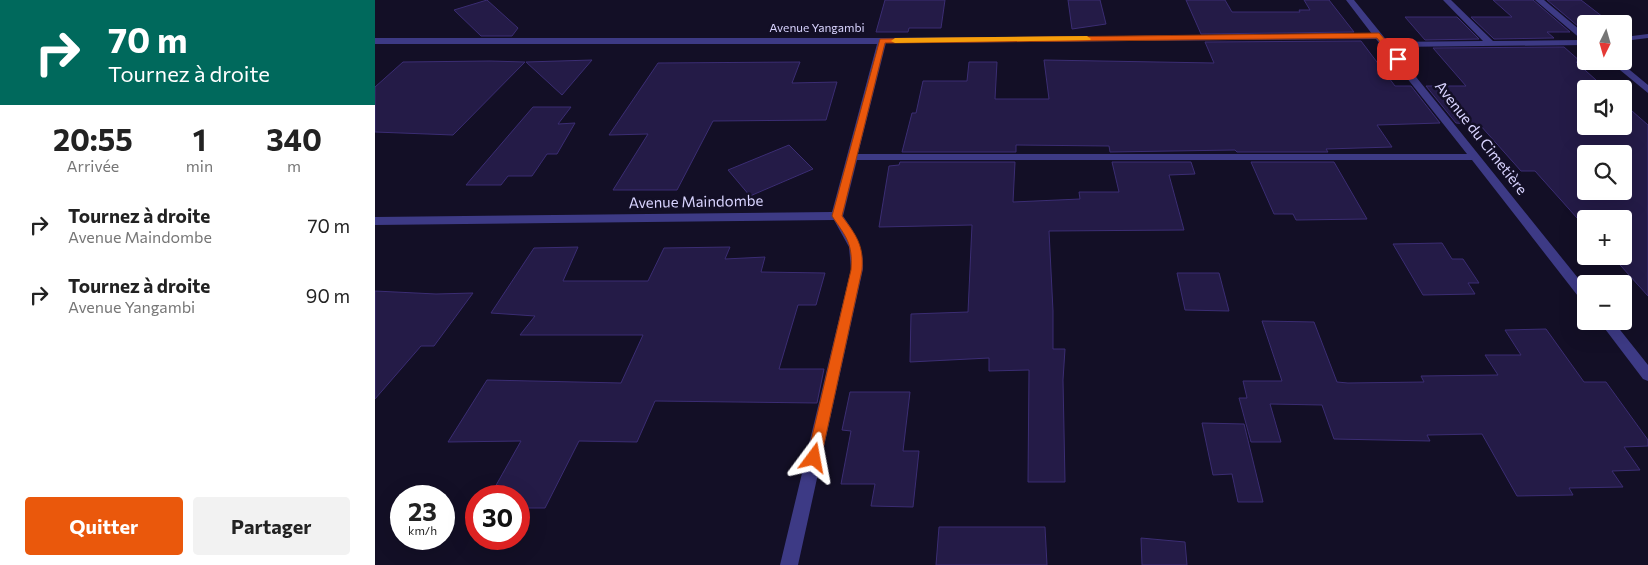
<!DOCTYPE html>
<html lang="fr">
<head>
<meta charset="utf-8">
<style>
	:root { --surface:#fff; --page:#f2f2f2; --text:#222; --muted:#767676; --accent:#ea580c }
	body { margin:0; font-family:Commissioner,sans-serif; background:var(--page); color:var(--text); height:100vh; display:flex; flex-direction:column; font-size:19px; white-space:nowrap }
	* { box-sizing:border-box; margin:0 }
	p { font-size:16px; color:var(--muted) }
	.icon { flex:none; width:28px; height:28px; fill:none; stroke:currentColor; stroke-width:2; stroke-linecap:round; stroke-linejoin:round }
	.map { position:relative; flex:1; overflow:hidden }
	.details { display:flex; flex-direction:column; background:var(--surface); width:375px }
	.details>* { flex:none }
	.banner { background:#00695c; color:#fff; overflow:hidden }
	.needle { width:32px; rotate:185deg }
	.fabs { position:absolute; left:1202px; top:15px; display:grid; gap:10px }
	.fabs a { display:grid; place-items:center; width:55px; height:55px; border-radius:5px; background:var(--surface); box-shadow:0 5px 20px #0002; font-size:25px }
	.speed { position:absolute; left:15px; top:485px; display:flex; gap:10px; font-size:25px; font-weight:700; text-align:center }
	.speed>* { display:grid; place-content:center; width:65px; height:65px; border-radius:50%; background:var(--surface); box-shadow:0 5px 20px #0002; line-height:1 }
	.speed small { font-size:12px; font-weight:400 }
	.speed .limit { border:8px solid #d22; background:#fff; color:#111 }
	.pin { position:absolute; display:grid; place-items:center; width:42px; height:42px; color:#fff; margin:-21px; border-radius:10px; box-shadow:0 2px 8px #0006 }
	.me { position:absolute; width:55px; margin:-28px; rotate:13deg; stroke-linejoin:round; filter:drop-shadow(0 0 4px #0008) }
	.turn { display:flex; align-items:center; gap:18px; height:105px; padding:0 25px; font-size:22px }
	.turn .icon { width:65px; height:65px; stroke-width:2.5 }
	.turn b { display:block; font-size:35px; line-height:42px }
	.eta { display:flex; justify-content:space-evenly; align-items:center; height:85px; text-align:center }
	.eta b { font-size:30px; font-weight:700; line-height:35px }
	.cta { display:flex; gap:10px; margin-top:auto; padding:10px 25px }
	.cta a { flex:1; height:58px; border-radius:5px; background:var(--accent); color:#fff; font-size:20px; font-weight:700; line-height:58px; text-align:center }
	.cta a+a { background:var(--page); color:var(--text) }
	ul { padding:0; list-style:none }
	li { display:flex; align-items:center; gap:15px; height:70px; padding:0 25px }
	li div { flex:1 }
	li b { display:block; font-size:19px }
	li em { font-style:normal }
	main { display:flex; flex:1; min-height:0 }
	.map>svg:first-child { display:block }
	.building { fill:#241b47; stroke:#3b2d73; fill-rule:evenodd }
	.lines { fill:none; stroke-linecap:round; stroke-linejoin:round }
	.minor { fill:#3d3a85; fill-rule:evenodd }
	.route { fill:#ea580c; stroke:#983908 }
	.slow { fill:#f59e0b }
	.labels { text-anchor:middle; stroke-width:5; stroke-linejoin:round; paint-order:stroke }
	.far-street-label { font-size:12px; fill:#d9d4ff; stroke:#130f26 }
	.street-label { font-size:15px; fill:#d9d4ff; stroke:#130f26 }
</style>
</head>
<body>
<main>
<section class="details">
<div class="banner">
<div class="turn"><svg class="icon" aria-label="right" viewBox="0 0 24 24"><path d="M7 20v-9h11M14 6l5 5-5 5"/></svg><div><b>70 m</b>Tournez à droite</div></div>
</div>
<div class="eta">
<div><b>20:55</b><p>Arrivée</p></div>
<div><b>1</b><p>min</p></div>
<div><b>340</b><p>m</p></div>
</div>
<ul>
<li><svg class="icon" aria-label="right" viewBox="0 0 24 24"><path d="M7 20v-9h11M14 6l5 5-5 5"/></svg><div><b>Tournez à droite</b><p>Avenue Maindombe</p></div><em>70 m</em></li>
<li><svg class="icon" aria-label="right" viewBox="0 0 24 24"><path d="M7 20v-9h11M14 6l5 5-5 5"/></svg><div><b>Tournez à droite</b><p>Avenue Yangambi</p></div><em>90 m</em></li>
</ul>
<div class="cta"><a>Quitter</a><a>Partager</a></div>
</section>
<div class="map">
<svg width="1273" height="565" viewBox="0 0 1273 565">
	<rect width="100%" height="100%" fill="#130f26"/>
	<path class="building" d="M112,0l31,28 -6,8h-31l-27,-26z
		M510,0h60l-4,28h-32l-1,4h-32z
		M693,0h32l6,24 -34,5z
		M811,0h39l7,12h68l-1,-2h11l-6,-10h25l25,32 -153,2z
		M1118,0h40l37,32h-23l7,6 -60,1 -23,-22h41z
		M1172,0h34l31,24h-26l-1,8z
		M1030,17h52l22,22 -54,1z
		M986,41l34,45h16l29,37 -63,2 15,22 -66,2 2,3h-91l-2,-2 -125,2 -1,-6 -93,-1v7h-114l10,-39h4l7,-32h44l2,-19h28l-2,37h54l-5,-39 170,3 -9,-21z
		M1189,47l17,15h-5l30,27h-20v37h38v-22l24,21v171l-36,-40h12v-37h-38v9l-51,-57h-14l-41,-46 -24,-2 -30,-37h40l-33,-38zM1211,154h38v37h-38z
		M217,60l-30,35 -36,-33z
		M115,61l35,1 -72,73 -78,-3v-45l28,-25z
		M425,62l-8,21 45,-1 -11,38 -113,1 -36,69h-64l35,-56 -39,1 49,-72z
		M158,107h38l-13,17 17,-1 -18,31h-10l-15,22h-24l-7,9h-35z
		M414,145l24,24 -63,27 -22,-26z
		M525,162h115l-2,40 67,-3 -1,-7h40l-7,-30h79l4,12 -26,1 15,55 -135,1 4,80v38h12l-2,31 2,102h-37l1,-112 -40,1v-13l-79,4 1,-48 57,-2 4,-87 -93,2 10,-61 10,-1z
		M876,162h83l33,57 -71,1 -3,-6h-19z
		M1067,243l10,16h11l16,24h-11l7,11 -52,1 -30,-51z
		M203,247l-15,34h85l16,-33 66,-1 -5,12 40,-2 -4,15 64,1 -9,32h-18l-19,64h45l-7,34 -162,-2 -18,41 -58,-1 -34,67h-26v-12h-29l31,-55 -73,1 39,-62 134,3 22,-48h-123l15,-19 -44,-3 43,-65z
		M802,273h42l10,38 -44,-1z
		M0,291l61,3 37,-1 -39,53h-13l-46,53z
		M887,321l52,1 23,60 11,1 76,-1 -3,-6 77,-1 -13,-20h36l-16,-25 41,-1 38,53h22l42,58v6l-24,1 16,23 -28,1 11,16 -54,1 4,7 -56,1 -35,-62 -55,1 3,6 -96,-2 -12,-34 -52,-1 11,38h-30l-12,-44h8l-4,-17h39z
		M475,392h60l-7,59h16l-6,56 -42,-1 4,-22h-34l10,-53 -9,-1z
		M827,423l42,1 19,78h-25l-6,-28 -19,1z
		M564,527h106l2,38h-111z
		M766,538l44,4 2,23h-45z"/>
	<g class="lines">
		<path class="minor" d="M971,0h8l34,42 95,-1 -40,-41h8l42,41 89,-1 -47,-40h9l42,35v10l-194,2 194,241v14l-5,-2 -109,-140h-615l-14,56c12,17 21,31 20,53l-65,296h-18l71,-296 -2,-22 -15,-27 -459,5v-8l457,-5 45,-168h-502v-6h507l490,-4zM1001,39l91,115h-609l28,-111z
			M1273,34v4l-24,3v-4z
			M1234,61h10l29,24v8z
			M1224,321h14l35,44v16l-5,-2z"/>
	</g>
	<path class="route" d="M1004,33l22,24v4h-6l-18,-23 -492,5 -43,173c14,19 22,29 20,54l-41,188 -2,5 -5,1 -5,-1 -2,-5 44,-188c2,-27 -5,-33 -19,-54l48,-177z"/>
	<path class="slow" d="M712,36l4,3 -1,1 -195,3 -4,-2 4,-3z"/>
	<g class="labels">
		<g class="far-street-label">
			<text x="442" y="32">Avenue Yangambi</text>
		</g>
		<g class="street-label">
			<text transform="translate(1106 138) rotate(52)" y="5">Avenue du Cimetière</text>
			<text transform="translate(321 202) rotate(-1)" y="5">Avenue Maindombe</text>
		</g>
	</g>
</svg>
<div class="fabs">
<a><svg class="needle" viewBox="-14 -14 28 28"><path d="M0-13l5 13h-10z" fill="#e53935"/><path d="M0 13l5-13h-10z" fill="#767676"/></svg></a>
<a><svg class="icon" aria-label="sound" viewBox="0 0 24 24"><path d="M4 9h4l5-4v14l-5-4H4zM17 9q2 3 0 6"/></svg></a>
<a><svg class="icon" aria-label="search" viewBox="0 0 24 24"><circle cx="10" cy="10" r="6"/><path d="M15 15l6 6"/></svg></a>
<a>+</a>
<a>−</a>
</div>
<div class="speed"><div>23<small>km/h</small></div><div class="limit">30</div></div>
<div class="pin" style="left:1023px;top:59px;background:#d93025"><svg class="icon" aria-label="arrive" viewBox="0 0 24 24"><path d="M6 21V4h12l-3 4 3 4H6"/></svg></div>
<svg class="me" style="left:439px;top:458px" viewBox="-20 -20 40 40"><path d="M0-17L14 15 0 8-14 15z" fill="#ea580c" stroke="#fff" stroke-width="4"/></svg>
</div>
</main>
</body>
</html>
